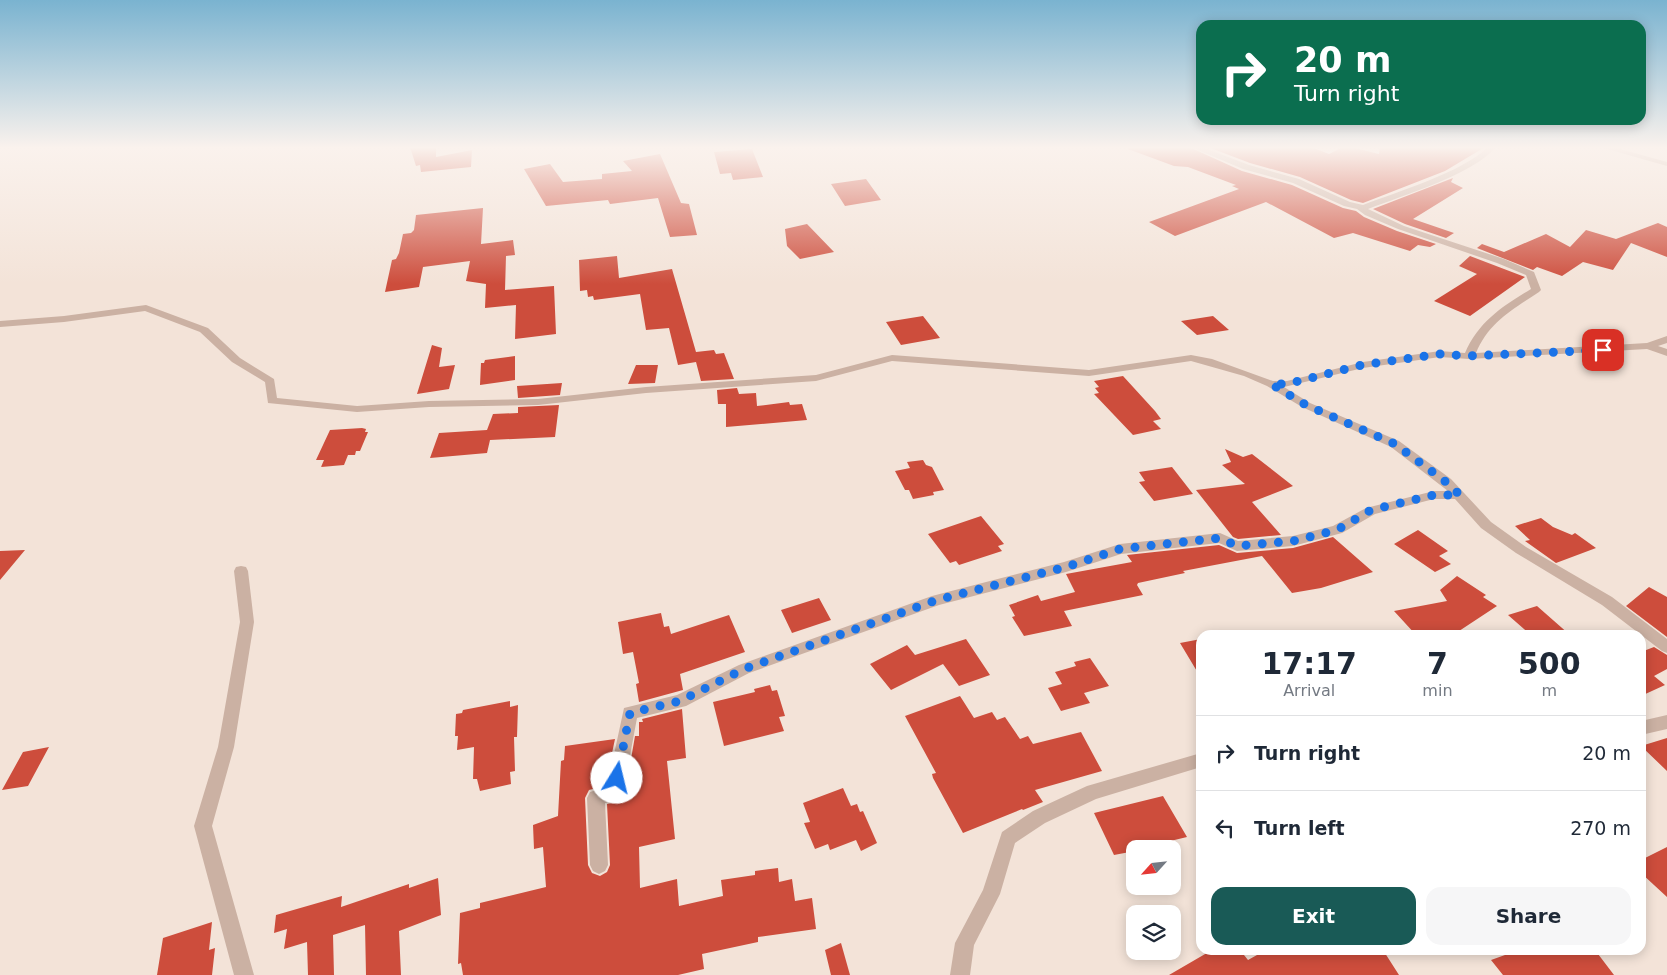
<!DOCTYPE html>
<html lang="en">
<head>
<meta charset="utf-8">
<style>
	:root { --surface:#fff; --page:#f6f6f7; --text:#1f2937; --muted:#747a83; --line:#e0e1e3; --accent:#195a56 }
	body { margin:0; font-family:"DejaVu Sans",sans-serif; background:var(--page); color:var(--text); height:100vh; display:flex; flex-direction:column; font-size:19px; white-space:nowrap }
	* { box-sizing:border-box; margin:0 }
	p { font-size:16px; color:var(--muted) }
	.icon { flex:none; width:28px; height:28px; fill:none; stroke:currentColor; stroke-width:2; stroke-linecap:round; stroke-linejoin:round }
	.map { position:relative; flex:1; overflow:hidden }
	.sheet { position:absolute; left:1196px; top:630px; width:450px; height:325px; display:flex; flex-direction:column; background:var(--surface); border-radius:15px; box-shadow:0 2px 12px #0003 }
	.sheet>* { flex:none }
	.top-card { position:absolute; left:1196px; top:20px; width:450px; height:105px; border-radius:15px; box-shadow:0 2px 12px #0003; background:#0b6e4f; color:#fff; overflow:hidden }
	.needle { width:32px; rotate:243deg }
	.controls { position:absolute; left:1126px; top:840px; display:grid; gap:10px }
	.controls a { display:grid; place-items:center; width:55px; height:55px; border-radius:10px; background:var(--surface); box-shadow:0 2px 12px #0003; font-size:25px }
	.pin { position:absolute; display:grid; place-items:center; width:42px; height:42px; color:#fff; margin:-21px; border-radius:10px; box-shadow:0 2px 8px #0006 }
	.me { position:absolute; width:55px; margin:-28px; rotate:9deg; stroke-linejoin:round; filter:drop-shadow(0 0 4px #0008) }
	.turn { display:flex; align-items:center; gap:18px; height:105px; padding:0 15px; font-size:22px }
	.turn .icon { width:65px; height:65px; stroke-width:2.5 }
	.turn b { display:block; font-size:35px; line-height:42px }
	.eta { display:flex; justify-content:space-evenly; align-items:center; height:85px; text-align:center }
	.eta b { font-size:30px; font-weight:600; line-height:35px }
	.cta { display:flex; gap:10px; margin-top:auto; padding:10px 15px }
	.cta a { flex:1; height:58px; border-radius:15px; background:var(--accent); color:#fff; font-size:20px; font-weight:600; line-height:58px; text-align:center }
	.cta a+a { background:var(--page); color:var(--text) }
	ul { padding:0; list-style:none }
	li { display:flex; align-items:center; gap:15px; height:75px; padding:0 15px; border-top:1px solid var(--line) }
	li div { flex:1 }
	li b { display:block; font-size:19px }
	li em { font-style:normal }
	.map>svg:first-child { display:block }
	.building { fill:#cd4d3c }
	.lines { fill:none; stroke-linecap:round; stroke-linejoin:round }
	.minor { fill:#cbb1a3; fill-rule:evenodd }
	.route { stroke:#1a73e8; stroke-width:9; stroke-dasharray:0 16.2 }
</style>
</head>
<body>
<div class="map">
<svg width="1667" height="975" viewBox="0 0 1667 975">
	<rect width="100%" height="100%" fill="#f3e3d8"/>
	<path class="building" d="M410,147h26v10l36,-7 -1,17 -50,5 -1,-7 -4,1z
		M1129,147h60l53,24 50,14 51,23 13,3 8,6 33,14 39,13 -6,3 -12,-2 -8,6 -57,-18 -19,5 -68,-36 -91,34 -26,-14 90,-33 -7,-3 4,-1 -48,-18 -14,-1 -46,-17z
		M1208,147h103l18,7 14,-7h8l28,7 1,-7h105l-40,24 -82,32 -12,-3 -51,-23 -50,-14z
		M752,149l11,28 -30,3 -2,-7 -11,1 -6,-22z
		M660,154l21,49 8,1 8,31 -27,2 -12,-39 -48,6 -2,-4 -62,6 -22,-37 26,-5 13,18 39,-3v-5l30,-3 -9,-10z
		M1453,178l-2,4 12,6 -50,31 41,14 -8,5 -41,-14 -32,-15z
		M866,179l15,21 -36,6 -14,-22z
		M483,208l-2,36 32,-4 2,15 -9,1 -1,34 49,-4 2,48 -41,5 1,-34 -31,3 1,-24 -20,-3 4,-20 -47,6 -4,20 -34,5 7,-32 4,-1 3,-6 4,-19 8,-1 3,-3 2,-15z
		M1658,223l9,4v30l-36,-14 -18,27 -30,-8 -21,14 -25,-9 -4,3 -56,-22 5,-4 22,8 42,-18 24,13 16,-17 30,9z
		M807,224l27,28 -34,7 -13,-13 -2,-17z
		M617,256l2,22 53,-9 24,83 18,-2 2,4 8,-1 10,26 -33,2 -5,-19 -18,3 -9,-37 -23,2 -6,-36 -46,6 -1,-4 -5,1 -1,-7 -7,1 -1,-31z
		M1470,256l55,21 -55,39 -36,-15 43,-27 -18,-8z
		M923,316l17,22 -39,7 -15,-23z
		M1213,316l16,14 -32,5 -16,-14z
		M432,345l10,3 -3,19 16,-2 -6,24 -32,5z
		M515,356v24l-35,5 1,-22h3l1,-3z
		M636,365h22l-3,18 -27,1z
		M1123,376l32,35 6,8 -8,2 8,8 -28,6 -39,-41 5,-1 -4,-5 4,-1 -5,-6z
		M562,383l-2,12 -42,3 -1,-12z
		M737,388l2,6 17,-1 1,13 32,-4 1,3 12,-1 5,16 -81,7v-23h-8l-1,-14z
		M559,405l-4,32 -65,3 -3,13 -57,5 9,-25 48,-3 6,-16 25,-1v-6z
		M362,428l4,1 -1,3h3l-8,19h-4l-1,4h-7l-4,10 -23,2 3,-7h-8l14,-30z
		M1225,449l18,8 9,-3 41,32 -41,16 29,33 -43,4 -5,-2 -37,-47 49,-6 -23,-19 9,-3z
		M923,460l3,5 6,2 12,23 -11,2 1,3 -21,4 -4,-9h-4l-10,-19 15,-3 -3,-6z
		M1172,467l21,27 -39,7 -15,-19 6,-1 -6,-9z
		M981,516l23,28 -6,2 4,5 -43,14 -3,-4 -6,2 -22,-29z
		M1541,518l12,9 19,8 3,-2 21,15 -40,15 -31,-22 5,-1 -15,-14z
		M1418,530l30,21 -9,5 12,8 -16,8 -41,-28z
		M1333,537l40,35 -52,16 -29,5 -30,-37 -79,15 2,2 -47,10 -1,2 6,10 -79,16 8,15 -48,10 -12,-19 3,-1 -6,-11 29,-10 3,6 34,-9 -9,-18 66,-12 -5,-7 92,-10 18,8 56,-5z
		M25,550l-25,30v-29z
		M1457,576l29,19 -3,2 14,9 -44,29h-37l-22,-24 53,-10 -7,-11z
		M1649,587l18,10v40l-41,-31z
		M819,598l12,22 -39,13 -11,-23z
		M1537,606l33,29h-39l-23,-20z
		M661,613l3,14 5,-1 2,8 58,-19 16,37 -65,22 3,16 -44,12 -3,-18 3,-1 -6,-31 -10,2 -5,-32z
		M966,639l24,36 -31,11 -16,-22 -52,26 -21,-26 37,-19 8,10z
		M1201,639v39l-21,-35z
		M1654,647l13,8v14l-13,7 11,9 -24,11v-44z
		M1090,658l19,28 -25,7 6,10 -29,8 -13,-23 14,-4 -7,-12 21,-6 -2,-4z
		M770,685l2,6 5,-1 8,26 -6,1 5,14 -60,15 -11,-44 42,-10 -1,-3z
		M960,696l14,22 18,-6 5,8 8,-3 15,22 8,-3 5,8 48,-12 21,39 -67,19 8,12 -20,8 -1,-1 -59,24 -30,-55 -1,-4 4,-1 -31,-57z
		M510,701v6l8,-2 -1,32h-3l1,34 -5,1 1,12 -31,7 -3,-12h-4l1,-32 -17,3 1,-14h-3l1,-22 6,-1 1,-3z
		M682,709l4,49 -19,3 8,78 -36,8 1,41 37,-9 2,27 44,-10 -2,-16 34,-5v-4l23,-3 1,14 13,-3 3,22 17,-3 4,31 -58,8v5l-56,12 2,15 -26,6h-215l-2,-12 -3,1 2,-51 20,-5v-5l66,-16 -3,-40 -9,2 -1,-24 25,-9 3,-55 3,-1 1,-14 50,-7 -10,47 -16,4 -4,8 3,67 4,8 8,3 7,-4 3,-7 -3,-61 13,-3 5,-7 10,-58h4v-14h4l-1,-3z
		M1667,738v33l-26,-25z
		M49,747l-21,39 -26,4 21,-38z
		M843,788l8,18 6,-2 3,8 3,-1 14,32 -16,8 -5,-11 -26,10 -2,-6 -13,5 -11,-26 6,-1 -7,-19z
		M1163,796l24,41 -25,6 2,6h-29v2l-21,4 -20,-42z
		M1667,847v50l-26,-24v-13z
		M438,878l3,37 -42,16 2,44h-35l-1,-50 -32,10 1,40h-26l-1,-33 -23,7 3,-20 -13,4 2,-18 66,-19 -1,11 68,-23v4z
		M212,922l-3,28 6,-2 -3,27h-55l6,-37z
		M841,943l9,32h-19l-6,-25z
		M1212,950h28l8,10 18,-10h117l16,25h-230z
		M1519,950h76l19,25h-111l-12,-15z"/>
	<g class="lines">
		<path class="minor" d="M1191,147h11l47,18 50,14 51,23 13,3c36,-14 98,-32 125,-58h8c-24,28 -92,48 -128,62l36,17 100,33 30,13 7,18 -2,2c-26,17 -51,31 -63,61l171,-10 20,-7v7l-9,3 9,3v7l-20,-7 -178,10 -29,-2 -77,11 -79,19 26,16 89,38 52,38 40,43 35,25 86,50 55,42v14l-5,-2 -60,-46 -86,-52 -35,-25 -26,-29h-21l-59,15 -33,19 -49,13 -56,5 -18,-8 -98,11 -55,18 -127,33 -190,68 -63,33 -49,12 -14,75 -3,6 -15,4 3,62 -3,6 -6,3 -6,-3 -3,-6 -3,-67 3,-6 17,-5 17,-79 53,-13 62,-30 193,-69 132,-34 56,-18 100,-11 18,8 55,-5 40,-10 33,-18 68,-17h14l-57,-44 -89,-40 -35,-21 -23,-10 -53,-15 -102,15 -197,-15 -76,20 -170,12 -108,12 -109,2 -72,5 -89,-9 -3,-21 -33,-20 -32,-30 -55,-21 -81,11 -64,5v-6l64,-5 82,-11 62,23 32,30 34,21 3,19 80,8 72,-5 109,-2 108,-12 170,-12 76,-20 197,15 102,-15 21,4 61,22h14l76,-19 77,-11 25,2c14,-32 38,-47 66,-64l-5,-14 -29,-12 -99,-34 -33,-14 -8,-6 -13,-3 -51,-23 -50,-14z
			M1600,147h13l54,15v4z
			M241,566l5,1 2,4 6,51 -20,125 -22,79 42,149h-20l-40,-149 24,-79 22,-125 -6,-51 2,-4z
			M1667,715v14l-26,6v-14z
			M1201,753v14l-105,32 -51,24 -30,20 -15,51 -26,51 -4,30h-20l5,-32 28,-53 19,-58 31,-21 54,-25z"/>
	</g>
	<linearGradient id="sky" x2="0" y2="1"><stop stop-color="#7ab3d0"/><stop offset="0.52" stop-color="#faf2ed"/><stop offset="1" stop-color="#faf2ed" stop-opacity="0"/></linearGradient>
	<rect width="1667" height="284" fill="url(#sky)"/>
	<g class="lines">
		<path class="route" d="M617,778l13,-65 50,-12 64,-32 193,-69 129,-33 54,-18 100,-11 17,8 56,-5 44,-11 34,-20 63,-15h26l-14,-13 -51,-38 -89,-39 -35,-21h16l75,-19 78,-11 28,2 135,-6"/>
	</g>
</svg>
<div class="controls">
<a><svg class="needle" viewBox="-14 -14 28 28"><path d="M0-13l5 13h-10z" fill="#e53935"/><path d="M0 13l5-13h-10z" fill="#747a83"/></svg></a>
<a><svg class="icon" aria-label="layers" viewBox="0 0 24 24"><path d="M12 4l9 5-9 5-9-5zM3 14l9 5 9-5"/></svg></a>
</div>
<div class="pin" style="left:1603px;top:350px;background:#d93025"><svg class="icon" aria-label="arrive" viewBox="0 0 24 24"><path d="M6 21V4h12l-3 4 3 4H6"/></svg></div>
<svg class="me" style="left:617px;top:778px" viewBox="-20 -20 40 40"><circle r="19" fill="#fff"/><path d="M0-13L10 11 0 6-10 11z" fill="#1a73e8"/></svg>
<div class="top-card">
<div class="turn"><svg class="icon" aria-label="right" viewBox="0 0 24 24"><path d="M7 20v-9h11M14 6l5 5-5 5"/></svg><div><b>20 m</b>Turn right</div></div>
</div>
<section class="sheet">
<div class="eta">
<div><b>17:17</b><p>Arrival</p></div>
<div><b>7</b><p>min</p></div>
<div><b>500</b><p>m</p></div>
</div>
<ul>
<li><svg class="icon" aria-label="right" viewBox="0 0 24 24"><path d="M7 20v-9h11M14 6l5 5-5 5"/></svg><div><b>Turn right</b></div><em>20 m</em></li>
<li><svg class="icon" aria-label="left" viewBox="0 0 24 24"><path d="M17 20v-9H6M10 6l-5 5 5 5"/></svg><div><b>Turn left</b></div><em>270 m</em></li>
</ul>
<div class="cta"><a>Exit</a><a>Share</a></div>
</section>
</div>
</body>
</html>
